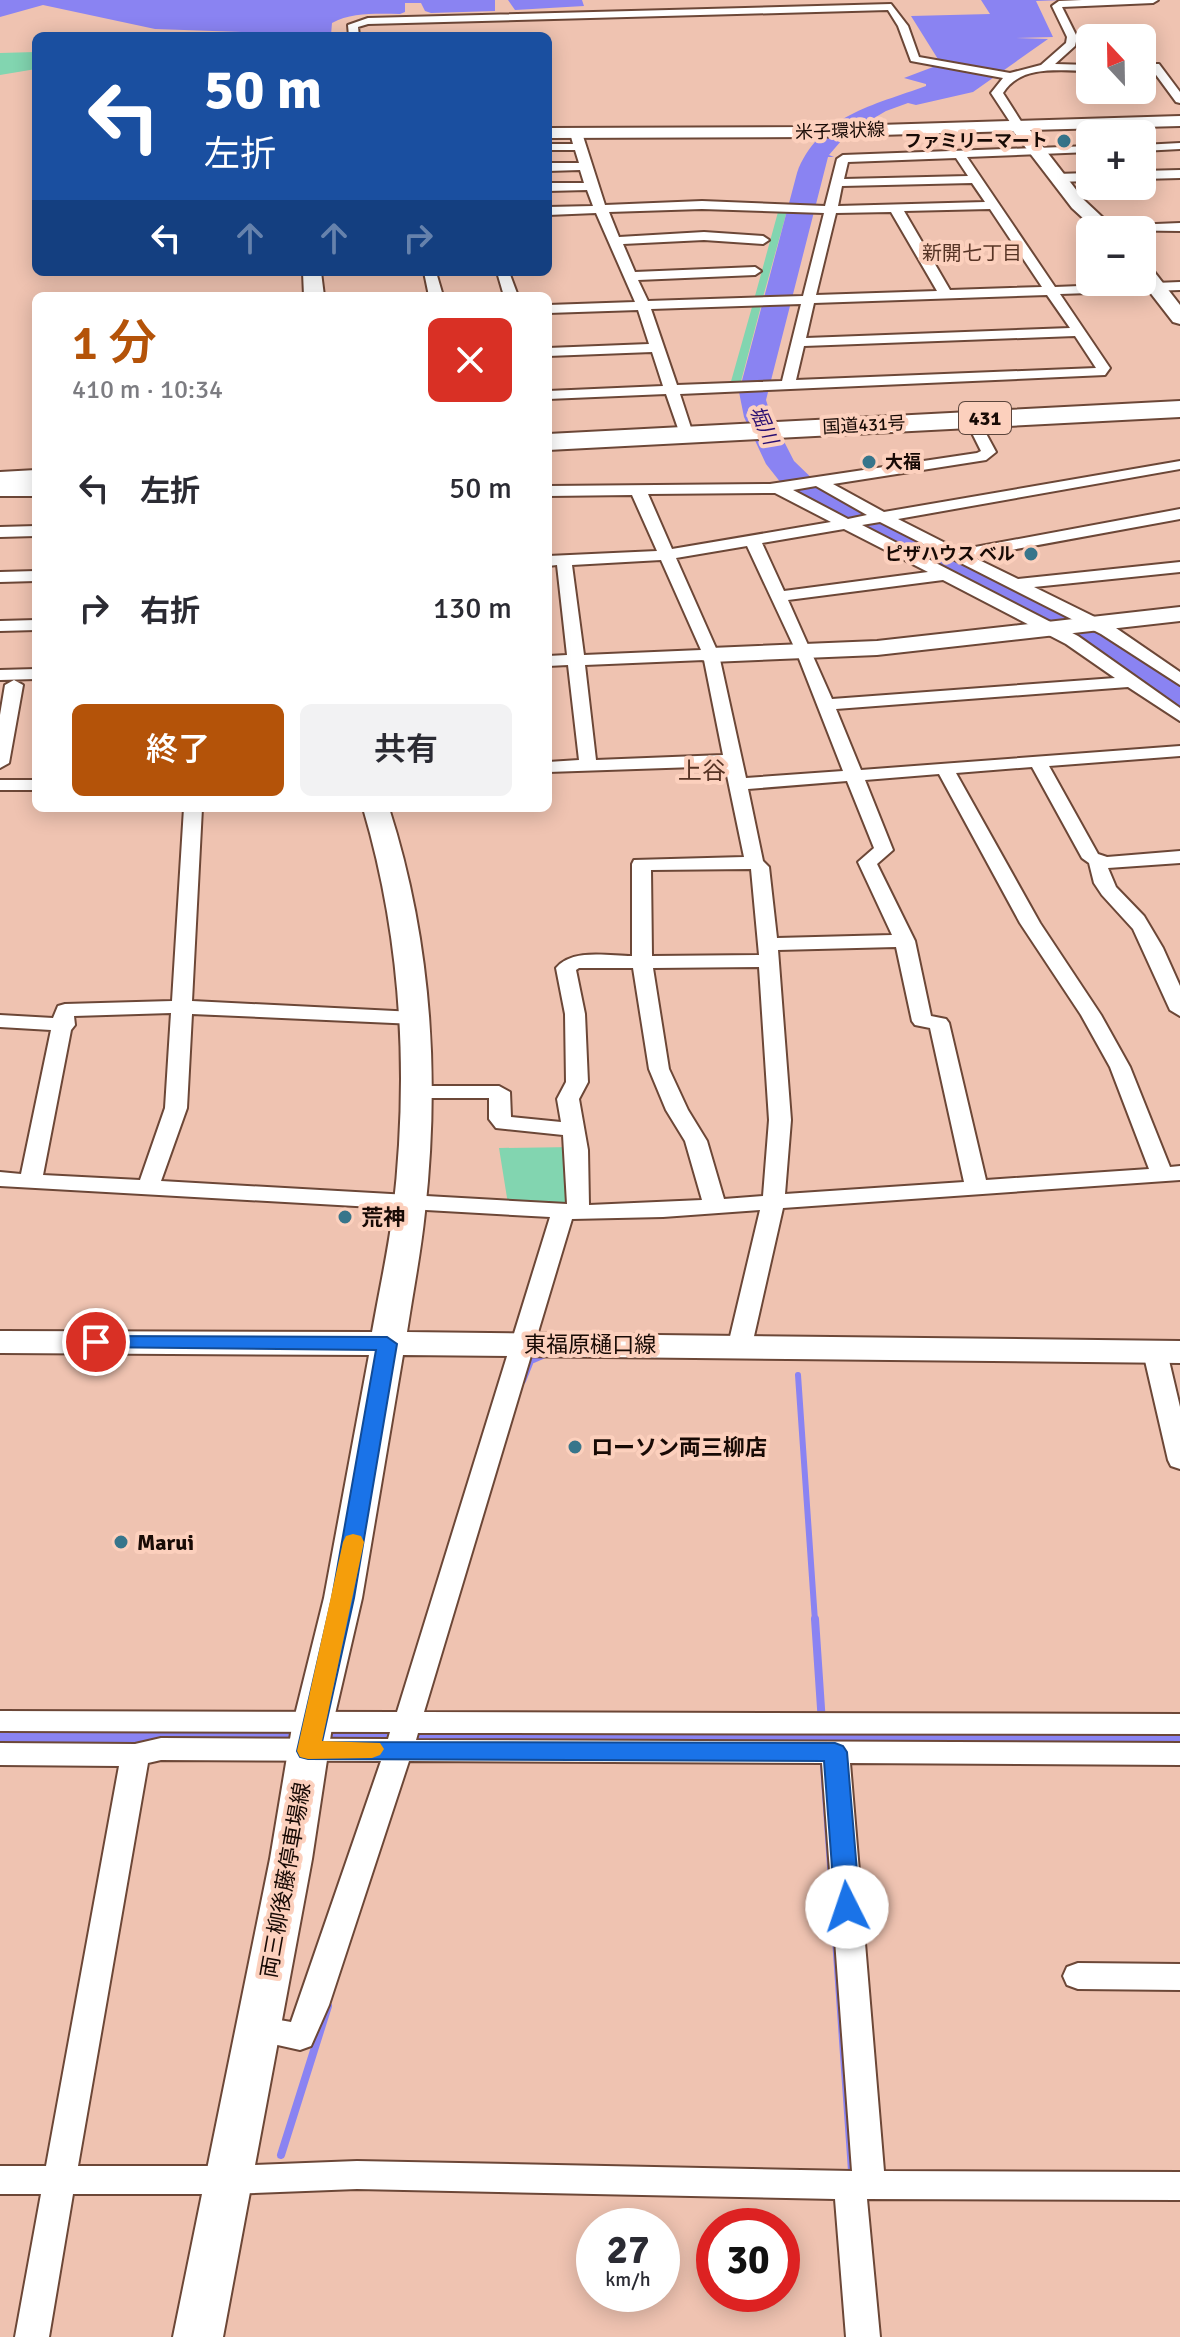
<!DOCTYPE html>
<html lang="ja">
<head>
<meta charset="utf-8">
<style>
	:root { --surface:#fff; --page:#f2f2f3; --text:#2b2b33; --muted:#7c7c81; --accent:#b45309 }
	body { margin:0; font-family:Signika,"Noto Sans JP",sans-serif; background:var(--page); color:var(--text); height:100vh; display:flex; flex-direction:column; font-size:30px; white-space:nowrap }
	* { box-sizing:border-box; margin:0 }
	p { font-size:26px; color:var(--muted) }
	.icon { flex:none; width:44px; height:44px; fill:none; stroke:currentColor; stroke-width:2; stroke-linecap:round; stroke-linejoin:round }
	.map { position:relative; flex:1; overflow:hidden }
	.side { position:absolute; left:32px; top:292px; width:520px; height:520px; display:flex; flex-direction:column; background:var(--surface); border-radius:12px; box-shadow:0 4px 20px #0003 }
	.side>* { flex:none }
	.hud { position:absolute; left:32px; top:32px; width:520px; height:244px; border-radius:12px; box-shadow:0 4px 20px #0003; background:#1a4fa0; color:#fff; overflow:hidden }
	.needle { width:52px; rotate:338deg }
	.controls { position:absolute; left:1076px; top:24px; display:grid; gap:16px }
	.controls a { display:grid; place-items:center; width:80px; height:80px; border-radius:12px; background:var(--surface); box-shadow:0 4px 20px #0003; font-size:40px }
	.speed { position:absolute; left:576px; top:2208px; display:flex; gap:16px; font-size:40px; font-weight:700; text-align:center }
	.speed>* { display:grid; place-content:center; width:104px; height:104px; border-radius:50%; background:var(--surface); box-shadow:0 4px 20px #0003; line-height:1 }
	.speed small { font-size:20px; font-weight:400 }
	.speed .limit { border:12px solid #d22; background:#fff; color:#111 }
	.pin { position:absolute; display:grid; place-items:center; width:68px; height:68px; color:#fff; margin:-34px; border:4px solid #fff; border-radius:50%; box-shadow:0 2px 8px #0007 }
	.me { position:absolute; width:88px; margin:-44px; rotate:356deg; stroke-linejoin:round; filter:drop-shadow(0 0 6px #0008) }
	.turn { display:flex; align-items:center; gap:28px; height:168px; padding:0 40px; font-size:36px }
	.turn .icon { width:104px; height:104px; stroke-width:2.5 }
	.turn b { display:block; font-size:56px; line-height:68px }
	.lanes { display:flex; align-items:center; height:76px; padding:0 40px; background:#0003; justify-content:center; gap:40px; direction:ltr }
	.lanes .off { opacity:.35 }
	.round { display:grid; place-items:center; flex:none; width:84px; height:84px; border-radius:12px; background:var(--page) }
	.summary { display:flex; align-items:center; justify-content:space-between; height:136px; padding:0 40px }
	h1 { font-size:48px; font-weight:600; line-height:60px; color:var(--accent) }
	.action { display:flex; gap:16px; margin-top:auto; padding:16px 40px }
	.action a { flex:1; height:92px; border-radius:12px; background:var(--accent); color:#fff; font-size:32px; font-weight:600; line-height:92px; text-align:center }
	.action a+a { background:var(--page); color:var(--text) }
	ul { padding:0; list-style:none }
	li { display:flex; align-items:center; gap:24px; height:120px; padding:0 40px }
	li div { flex:1 }
	li b { display:block; font-size:30px }
	li em { font-style:normal }
	.map>svg:first-child { display:block }
	.green { fill:#82d5b0 }
	.water { fill:#8a83f2 }
	.lines { fill:none; stroke-linecap:round; stroke-linejoin:round }
	.stream-far1 { stroke:#8a83f2; stroke-width:6 }
	.stream { stroke:#8a83f2; stroke-width:8 }
	.river { fill:#8a83f2; fill-rule:evenodd }
	.street-casing { stroke:#6c4737; stroke-width:4 }
	.secondary-casing { stroke:#6c4737; stroke-width:4 }
	.highway-casing { stroke:#6c4737; stroke-width:4 }
	.street { fill:#fff; fill-rule:evenodd }
	.secondary { fill:#fff; fill-rule:evenodd }
	.highway { fill:#fff; fill-rule:evenodd }
	.route { fill:#1a73e8; stroke:#114b97; stroke-width:2 }
	.slow { fill:#f59e0b }
	.poi-dot { fill:#37758b; stroke:#fcd0bd; stroke-width:3 }
	.labels { text-anchor:middle; stroke-width:8; stroke-linejoin:round; paint-order:stroke }
	.far-street-label { font-size:18px; fill:#180a05; stroke:#fcd0bd }
	.far-poi-label { font-size:18px; font-weight:bold; fill:#180a05; stroke:#fcd0bd; text-anchor:end }
	.far-neighbourhood-label { font-size:20px; fill:#573425; stroke:#fcd0bd }
	.shield { fill:#fcd0bd; stroke:#5c453c; stroke-width:2 }
	.shield-label { font-size:20px; font-weight:bold; fill:#180a05 }
	.far-water-label { font-size:20px; font-style:italic; fill:#290e72; stroke:#fcd0bd }
	.poi-label { font-size:22px; font-weight:bold; fill:#180a05; stroke:#fcd0bd; text-anchor:start }
	.street-label { font-size:22px; fill:#180a05; stroke:#fcd0bd }
	.neighbourhood-label { font-size:24px; fill:#573425; stroke:#fcd0bd }
</style>
</head>
<body>
<div class="map">
<svg width="1180" height="2337" viewBox="0 0 1180 2337">
	<rect width="100%" height="100%" fill="#efc3b1"/>
	<path class="green" d="M36,52v17l-36,6v-22z
		M787,211l-24,86 -8,-1 23,-84z
		M761,306l-21,79h-10l22,-78z
		M573,1147l2,58 -67,-1 -9,-56z"/>
	<path class="water" d="M0,0h495v11l-64,2 -6,-2 -4,-8h-16v9l-5,2c-22,0 -48,-2 -68,9l-1,12 -176,-6 -112,-24 -43,12z
		M508,0h74l2,6 -69,4z
		M981,0h82l-27,1 17,36 -38,1 33,1 -75,53 -57,13 -8,-2 -22,8 -39,23 -18,21 5,2h-6l-62,243 5,16 23,45 27,26 281,144 78,53v26l-104,-75 -240,-118 -55,-34 -15,-19 -22,-47 -5,-25 58,-219c21,-57 77,-68 129,-87v-2l-22,-6 37,-14 -30,-48 79,-2z
		M820,1765h5l29,406h-6z"/>
	<g class="lines">
		<path class="stream-far1" d="M798,1375l17,246
			M523,1381l8,-20 14,-6"/>
		<path class="stream" d="M815,1619l8,119
			M281,2155l47,-149"/>
		<path class="river" d="M416,1716l764,7v36l-764,-7 -416,1v-36z"/>
		<g class="street-casing">
			<path id="street" d="M1082,0h76l-5,3 -91,4 15,30 -2,9 -20,18 35,1v6c-30,0 -69,-7 -87,22l21,33 -6,3 -4,-1 -23,-35 12,-15 -92,-17 -13,-35 -10,-16 -520,14 -10,3 1,9h-10l-1,-11 20,-7 523,-14 17,22 11,31 91,16 31,-8 25,-22 1,-6 -15,-31 7,-5z
				M1151,64h8l21,28v11l-4,-1 -25,-34z
				M1128,90h11l2,2 -6,3z
				M576,130l6,3 23,72 97,-4 123,5 12,-47 6,-4 247,-9v6l-123,5 88,130 125,-5v8l-120,4 50,74 -5,7 -425,19 13,40 -2,3h-10l-15,-43 -118,5v-8l115,-5 -11,-34 -104,4v-8l101,-4 -11,-34 -90,3v-8l87,-3 -39,-89 -48,2v-8l45,-1 -6,-16 -39,1v-8h36l-4,-13 -32,1v-8h31l-4,-13h-27v-6h25l-3,-11zM956,158l12,18 -124,3 4,-17zM972,183l13,19 -147,4 4,-20zM702,209l122,4 -21,83 -155,5 -10,-21 117,-5 6,-4 -6,-4 -120,5 -12,-28 81,-4 59,4 6,-4 -6,-4 -59,-4 -85,5 -10,-25zM990,209l52,78 -92,3 -46,-79zM891,212l46,79 -121,4 20,-82zM1047,295l23,33 -264,10 8,-35zM801,304l-19,77 -105,4 -26,-76zM1075,336l21,32 -300,12 8,-34z
				M1180,143v6l-38,2v-6z
				M1180,170v8l-38,1v-8z
				M1090,173v8l-34,1 -6,-4 6,-4z
				M1180,223v8l-79,-1 6,-4z
				M424,272h12l7,24h-14z
				M497,272h12l9,24h-14z
				M978,427l5,1 13,24 -10,8 -153,24 51,28 296,-51v8l-282,50 61,31 221,-41v10l-207,38 45,22 162,-17v10l-146,15 79,39 67,46v13l-79,-51 -221,-112 -18,3 216,111 102,72v13l-52,-34 -292,22 25,61 319,-24v10l-131,10 49,88 9,3 73,-6v12l-72,5 8,19 28,29 19,32 17,38v30l-10,-6 -37,-81 -31,-34 -8,-12 -5,-20 -7,-5 -50,-91 -76,6 84,150 61,92 29,52 40,100 10,-1v14l-397,28 -31,137 -4,5h-16l-4,-5 32,-135 -97,7 -91,2 -148,493 756,2v20l-762,-1 -2,7 764,3v22l-330,-2 34,408 296,1v28l-313,-1 13,138h-34l-11,-138 -478,-10 -130,5h-154l-24,143h-34l26,-143h-41v-28h46l73,-400 -119,-1v-22l135,1 26,-6 227,1 2,-7 -390,-1v-20l397,1 153,-495 -550,-31v-14l21,2 30,-144 -51,-3v-12l53,3 5,-12 7,-2 107,-3 12,-193h18l-10,193 223,11 10,6 -10,6 -223,-10 -5,94 -26,73 406,23 -4,-69 -67,-7 -7,-9v-21h-72l-11,-6 11,-6h82l11,6 1,25 50,5 -4,-23 9,-17 -1,-68 -9,-46c16,-20 53,-12 76,-12v-92l2,-4 110,-3 -19,-91 -177,6v-10l31,-2 -11,-95 -20,1v-10l19,-1 -10,-90 -9,1v-10l109,-5 -25,-56 -84,1v-10l222,-2 207,-31 4,-2 -10,-20zM816,486l51,29 -19,4 -55,-29zM775,493l56,29 -159,27 -24,-55zM844,529l84,43 -144,19 -22,-48zM747,546l49,105 47,120 -97,7 -27,-123 -43,-97zM661,560l40,90 -117,5 -12,-90zM943,580l123,64 49,34 -283,21 -44,-99zM704,660l19,95 -127,5 -11,-95zM939,774l81,149 61,92 29,52 39,102 -163,11 -37,-157 -3,-4 -15,-3 -16,-75 -38,-77 16,-14 -28,-70zM847,781l27,67 -16,14 34,73 -115,3 -8,-71 -6,-6 -15,-72zM751,869l8,86 -107,1 -1,-86zM896,947l16,74 3,4 15,3 34,154 -179,12 6,-74 -13,-170zM759,967l10,153 -6,76 -39,3 -17,-58 -19,-31 -19,-41 -16,-101zM579,968h54l16,101 17,41 19,31 17,59 -113,5 -1,-55 -9,-51 9,-17 -3,-68 -9,-44zM171,1013l-6,95 -25,72 -97,-5 28,-145 4,-5 -1,-9zM161,1760l220,1 -90,261 -34,-6 -11,4 -4,9 4,9 54,12 11,-4 18,-41 80,-244 413,2 30,408 -495,-10 -130,5h-149l70,-403z
				M0,486h36v10h-36z
				M36,526v10l-36,1v-10z
				M36,571v10l-36,1v-10z
				M36,620v10l-36,1v-10z
				M36,669v10l-36,1v-10z
				M14,680l9,5 -14,78 -9,5v-53l5,-30z
				M0,780h36v10h-36z
				M1155,1344l8,2 4,6 13,55v62l-9,-3 -3,-6 -25,-108 4,-6z
				M1078,1963l102,1v26l-102,-1 -11,-4 -4,-9 4,-9z"/>
		</g>
		<g class="secondary-casing">
			<path id="secondary" d="M1180,116v10l-150,4 54,70 32,30h-20l-24,-22 -59,-77 -200,6 -265,1v-10l265,-1z
				M1142,263l7,2 31,40v19l-7,-2 -31,-40z
				M303,272h18l3,24h-20z
				M1180,607v14l-303,34 -166,7 -9,-2 -3,-5 3,-5 9,-2 166,-7z
				M363,808h26c42,131 51,267 36,404 -4,40 -12,80 -18,120l773,9v22l-777,-8 -41,243 -30,129 -20,132 -89,478h-50l97,-478 22,-132 32,-129 45,-243 -369,-2v-22l372,1c7,-40 16,-80 21,-120 16,-136 9,-272 -30,-404z"/>
		</g>
		<g class="highway-casing">
			<path id="highway" d="M1180,401v16l-632,33v-16z
				M36,470v16l-36,2v-16z"/>
		</g>
		<use href="#street" class="street"/>
		<use href="#secondary" class="secondary"/>
		<use href="#highway" class="highway"/>
	</g>
	<path class="route" d="M96,1336l291,1 10,7 -43,254 -32,144 513,1 8,3 4,6 13,155 -4,7 -9,3 -8,-3 -4,-7 -11,-146 -516,-2 -8,-2 -3,-6 35,-153 44,-248 -287,-3 -3,-5z"/>
	<path class="slow" d="M353,1534l8,2 3,6 -42,199 58,2 4,6 -4,6 -8,3 -64,1 -8,-2 -3,-6 46,-209 3,-6z"/>
	<g class="poi-dot">
		<circle cx="1064" cy="141" r="8"/>
		<circle cx="869" cy="462" r="8"/>
		<circle cx="1031" cy="554" r="8"/>
		<circle cx="345" cy="1217" r="8"/>
		<circle cx="575" cy="1447" r="8"/>
		<circle cx="121" cy="1542" r="8"/>
	</g>
	<g class="labels">
		<g class="far-street-label">
			<text transform="translate(840 131) rotate(-2)" y="6">米子環状線</text>
			<text transform="translate(864 425) rotate(-3)" y="6">国道431号</text>
		</g>
		<g class="far-poi-label">
			<text x="1048" y="147">ファミリーマート</text>
			<text x="885" y="468" text-anchor="start">大福</text>
			<text x="1015" y="560">ピザハウス ベル</text>
		</g>
		<g class="far-neighbourhood-label">
			<text x="972" y="260">新開七丁目</text>
		</g>
		<rect class="shield" x="959" y="402" width="52" height="32" rx="6"/>
		<g class="shield-label">
			<text x="985" y="425">431</text>
		</g>
		<g class="far-water-label">
			<text transform="translate(764 425) rotate(66)" y="7">堀川</text>
		</g>
		<g class="poi-label">
			<text x="361" y="1225">荒神</text>
			<text x="591" y="1455">ローソン両三柳店</text>
			<text x="137" y="1550">Marui</text>
		</g>
		<g class="street-label">
			<text x="590" y="1352">東福原樋口線</text>
			<text transform="translate(285 1880) rotate(-80)" y="8">両三柳後藤停車場線</text>
		</g>
		<g class="neighbourhood-label">
			<text x="702" y="779">上谷</text>
		</g>
	</g>
</svg>
<div class="controls">
<a><svg class="needle" viewBox="-14 -14 28 28"><path d="M0-13l5 13h-10z" fill="#e53935"/><path d="M0 13l5-13h-10z" fill="#7c7c81"/></svg></a>
<a>+</a>
<a>−</a>
</div>
<div class="speed"><div>27<small>km/h</small></div><div class="limit">30</div></div>
<div class="pin" style="left:96px;top:1342px;background:#d93025"><svg class="icon" aria-label="arrive" viewBox="0 0 24 24"><path d="M6 21V4h12l-3 4 3 4H6"/></svg></div>
<svg class="me" style="left:847px;top:1907px" viewBox="-20 -20 40 40"><circle r="19" fill="#fff"/><path d="M0-13L10 11 0 6-10 11z" fill="#1a73e8"/></svg>
<div class="hud">
<div class="turn"><svg class="icon" aria-label="left" viewBox="0 0 24 24"><path d="M17 20v-9H6M10 6l-5 5 5 5"/></svg><div><b>50 m</b>左折</div></div>
<div class="lanes"><svg class="icon" aria-label="left" viewBox="0 0 24 24"><path d="M17 20v-9H6M10 6l-5 5 5 5"/></svg><svg class="icon off" aria-label="ahead" viewBox="0 0 24 24"><path d="M12 20V5M6 11l6-6 6 6"/></svg><svg class="icon off" aria-label="ahead" viewBox="0 0 24 24"><path d="M12 20V5M6 11l6-6 6 6"/></svg><svg class="icon off" aria-label="right" viewBox="0 0 24 24"><path d="M7 20v-9h11M14 6l5 5-5 5"/></svg></div>
</div>
<section class="side">
<div class="summary"><div><h1>1 分</h1><p>410 m · 10:34</p></div><a class="round" style="background:#d93025;color:#fff"><svg class="icon" aria-label="close" viewBox="0 0 24 24"><path d="M6 6l12 12M18 6L6 18"/></svg></a></div>
<ul>
<li><svg class="icon" aria-label="left" viewBox="0 0 24 24"><path d="M17 20v-9H6M10 6l-5 5 5 5"/></svg><div><b>左折</b></div><em>50 m</em></li>
<li><svg class="icon" aria-label="right" viewBox="0 0 24 24"><path d="M7 20v-9h11M14 6l5 5-5 5"/></svg><div><b>右折</b></div><em>130 m</em></li>
</ul>
<div class="action"><a>終了</a><a>共有</a></div>
</section>
</div>
</body>
</html>
